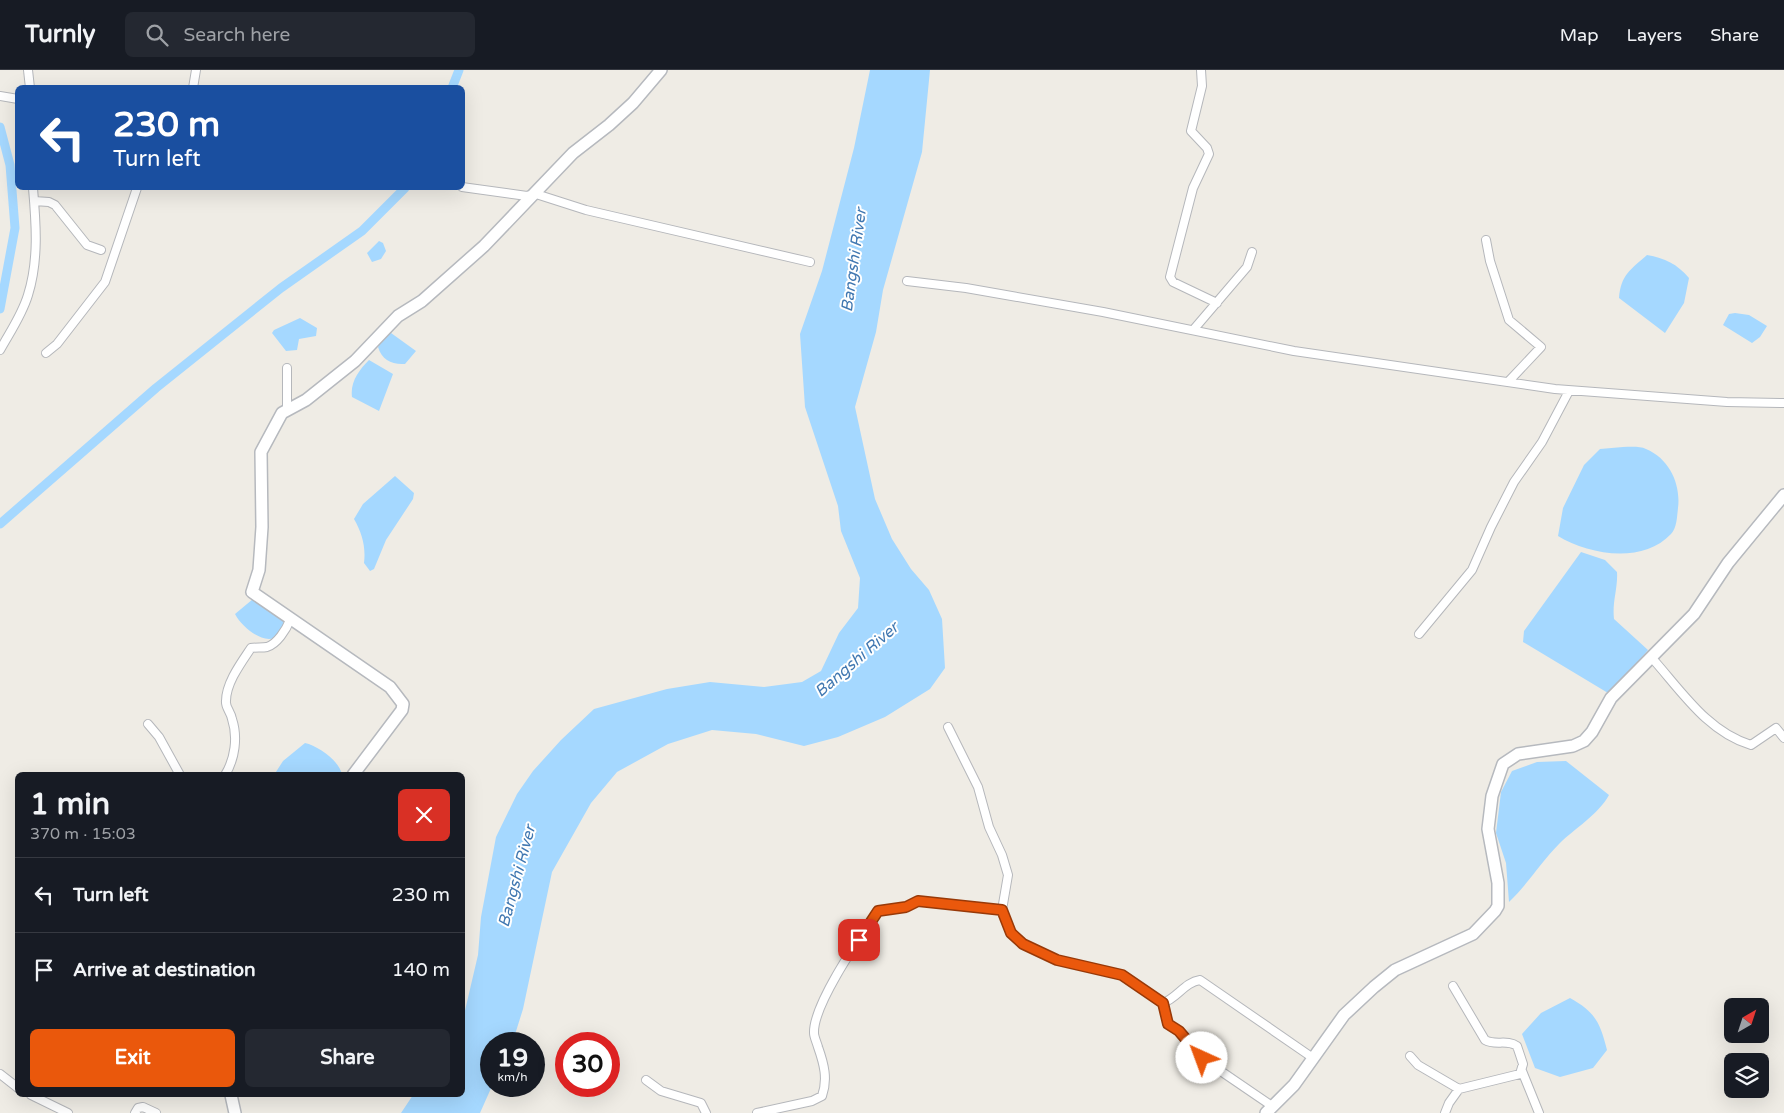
<!DOCTYPE html>
<html lang="en">
<head>
<meta charset="utf-8">
<style>
	:root { --surface:#171b24; --page:#242831; --text:#f1f3f6; --muted:#9ea1a6; --line:#363941; --accent:#ea580c }
	body { margin:0; font-family:"Varela Round",sans-serif; background:var(--page); color:var(--text); height:100vh; display:flex; flex-direction:column; font-size:19px; white-space:nowrap }
	* { box-sizing:border-box; margin:0 }
	p { font-size:16px; color:var(--muted) }
	.icon { flex:none; width:28px; height:28px; fill:none; stroke:currentColor; stroke-width:2; stroke-linecap:round; stroke-linejoin:round }
	.map { position:relative; flex:1; overflow:hidden }
	.drawer { position:absolute; left:15px; top:702px; width:450px; height:325px; display:flex; flex-direction:column; background:var(--surface); border-radius:8px; box-shadow:0 5px 20px #0002 }
	.drawer>* { flex:none }
	.top-card { position:absolute; left:15px; top:15px; width:450px; height:105px; border-radius:8px; box-shadow:0 5px 20px #0002; background:#1a4fa0; color:#fff; overflow:hidden }
	.needle { width:32px; rotate:39deg }
	.tools { position:absolute; left:1724px; top:928px; display:grid; gap:10px }
	.tools a { display:grid; place-items:center; width:45px; height:45px; border-radius:8px; background:var(--surface); box-shadow:0 5px 20px #0002; font-size:25px }
	.speed { position:absolute; left:480px; top:962px; display:flex; gap:10px; font-size:25px; font-weight:700; text-align:center }
	.speed>* { display:grid; place-content:center; width:65px; height:65px; border-radius:50%; background:var(--surface); box-shadow:0 5px 20px #0002; line-height:1 }
	.speed small { font-size:12px; font-weight:400 }
	.speed .limit { border:8px solid #d22; background:#fff; color:#111 }
	.pin { position:absolute; display:grid; place-items:center; width:42px; height:42px; color:#fff; margin:-21px; border-radius:10px; box-shadow:0 2px 8px #0006 }
	.me { position:absolute; width:55px; margin:-28px; rotate:317deg; stroke-linejoin:round; filter:drop-shadow(0 0 4px #0008) }
	.turn { display:flex; align-items:center; gap:18px; height:105px; padding:0 15px; font-size:22px }
	.turn .icon { width:65px; height:65px; stroke-width:2.5 }
	.turn b { display:block; font-size:35px; line-height:42px }
	.round { display:grid; place-items:center; flex:none; width:52px; height:52px; border-radius:8px; background:var(--page) }
	.headline { display:flex; align-items:center; justify-content:space-between; height:85px; padding:0 15px }
	h1 { font-size:30px; font-weight:800; line-height:38px }
	.cta { display:flex; gap:10px; margin-top:auto; padding:10px 15px }
	.cta a { flex:1; height:58px; border-radius:8px; background:var(--accent); color:#fff; font-size:20px; font-weight:800; line-height:58px; text-align:center }
	.cta a+a { background:var(--page); color:var(--text) }
	ul { padding:0; list-style:none }
	li { display:flex; align-items:center; gap:15px; height:75px; padding:0 15px; border-top:1px solid var(--line) }
	li div { flex:1 }
	li b { display:block; font-size:19px }
	li em { font-style:normal }
	header { display:flex; align-items:center; gap:30px; box-sizing:border-box; height:70px; padding:0 25px; background:var(--surface); border-bottom:1px solid var(--line) }
	header strong { font-size:24px }
	nav { display:flex; gap:28px; margin-inline-start:auto; font-size:18px }
	.search { width:350px; height:45px; background:var(--page); display:flex; align-items:center; gap:12px; box-sizing:border-box; padding:0 18px; border-radius:8px; color:var(--muted); font-size:19px }
	.map>svg:first-child { display:block }
	.water { fill:#a5d8ff }
	.lines { fill:none; stroke-linecap:round; stroke-linejoin:round }
	.canal { stroke:#a5d8ff; stroke-width:9 }
	.street-casing { stroke:#b5b7bb; stroke-width:10 }
	.secondary-casing { stroke:#b6b9be; stroke-width:14 }
	.street { stroke:#fff; stroke-width:8 }
	.secondary { stroke:#fff; stroke-width:11 }
	.route-casing { stroke:#983908; stroke-width:12 }
	.route { stroke:#ea580c; stroke-width:9 }
	.labels { text-anchor:middle; stroke-width:4; stroke-linejoin:round; paint-order:stroke }
	.water-label { font-size:16px; font-style:italic; fill:#4178b1; stroke:#fff }
</style>
</head>
<body>
<header>
<strong>Turnly</strong>
<div class="search"><svg class="icon" aria-label="search" viewBox="0 0 24 24"><circle cx="10" cy="10" r="6"/><path d="M15 15l6 6"/></svg>Search here</div>
<nav><a>Map</a><a>Layers</a><a>Share</a></nav>
</header>
<div class="map">
<svg width="1784" height="1043" viewBox="0 0 1784 1043">
	<rect width="100%" height="100%" fill="#efece5"/>
	<path class="water" d="M870,0h60l-8,82 -39,138 -7,42 -21,75 20,92 17,40 19,30 18,21 13,29 3,49 -15,21 -45,28 -47,20 -34,9 -48,-12 -44,-4 -44,14 -51,28 -26,31 -39,69 -29,137 -11,35h-21l1,42 -12,27h-79l12,-18h49l1,-76 15,-64 3,-38 15,-80 21,-43 16,-23 28,-31 33,-31 73,-20 43,-7 54,5 38,-5 19,-11 18,-38 19,-25 2,-30 -19,-47 -3,-25 -33,-99 -5,-73 22,-63 32,-123z
		M379,171l4,2 3,8 -5,8 -9,3 -5,-9z
		M1647,185c18,3 30,9 42,23l-5,25 -19,30 -46,-35c2,-23 11,-28 28,-43z
		M1735,243l14,2 18,11 -7,11 -8,6 -29,-18 6,-11z
		M300,248l17,10 -1,8 -17,3 -2,11 -11,1 -14,-18 2,-3z
		M391,263l25,18 -11,13c-13,1 -23,-4 -27,-17l7,-12z
		M369,290l24,14 -14,37 -27,-14c-2,-15 7,-27 17,-37z
		M1623,377c7,0 17,-1 23,2 24,10 35,36 32,59 -1,8 -1,20 -7,26 -28,30 -82,21 -113,2l5,-28 21,-43 16,-16z
		M395,406l19,17 -1,6 -27,41 -12,29 -4,2 -6,-8c2,-16 -2,-30 -10,-44l9,-15z
		M1581,482l24,8 12,12c1,16 -5,30 -3,47l34,31 -20,24 -20,19 -85,-51 1,-11z
		M253,529l31,21c-4,36 -39,13 -49,-6z
		M305,673c13,3 35,18 37,32h-68l9,-14z
		M1566,691l43,34c-11,20 -34,33 -50,49 -18,18 -31,40 -50,58l-3,-39 -10,-30 5,-41 11,-21 25,-9z
		M1570,928c25,14 30,24 37,52l-14,18 -33,9 -25,-9 -13,-34 19,-21z"/>
	<g class="lines">
		<path class="canal" d="M452,18l7,-18
			M0,57l10,38 5,63 -15,81
			M0,454l156,-136 125,-100 81,-57 43,-43"/>
		<g class="street-casing">
			<path id="street" d="M28,0l2,18
				M1201,0l1,16 -11,45 16,17 2,6 -16,34 -23,89 3,5 44,21
				M193,18l3,-18
				M0,26l18,3
				M462,117l65,9 9,-2 50,16 224,52
				M34,131l15,1 6,3 32,40 14,5
				M1486,170l4,21 19,59 32,27 -32,34
				M907,211l59,7 137,24 191,39 261,38 172,13 57,1
				M1194,259l53,-62 5,-15
				M0,280c10,-18 22,-35 28,-55 11,-35 8,-72 5,-107
				M46,283l11,-9 48,-62 32,-94
				M287,298v43
				M1419,564l53,-64 19,-43 23,-45 28,-40 27,-51
				M1651,587c29,32 56,75 100,88l25,-17 8,10
				M148,654l11,13 21,38
				M948,657l30,60 11,40 13,28 6,20 -6,35 9,23 12,11 34,16 65,15 41,28c14,-5 22,-21 37,-23l113,78
				M225,705c10,-16 13,-38 7,-56 -1,-7 -7,-12 -6,-18 0,-18 15,-38 25,-53 5,-1 11,0 16,-1 10,-3 19,-17 23,-27
				M1163,933l5,21 11,7 27,30 66,45
				M1410,986l8,9 41,24
				M1522,1001l17,42
				M0,1004l18,14
				M646,1010l15,11 40,12 5,10
				M31,1025l37,18
				M135,1043l3,-5 5,-1 13,6
				M757,1043l55,-12 10,-5c6,-17 2,-32 -4,-49 -1,-4 -4,-10 -4,-14 -1,-29 47,-97 64,-122l28,-4 12,-6 84,9
				M1445,1043l4,-10 10,-14 61,-15 3,-10 -6,-18c-10,-7 -22,0 -32,-6l-32,-54"/>
		</g>
		<g class="secondary-casing">
			<path id="secondary" d="M353,705l49,-65 1,-6 -13,-17 -138,-95 7,-22 3,-43 -1,-75 21,-39 24,-13 49,-39 43,-45 24,-15 62,-55 89,-93 36,-28 24,-22 28,-33
				M231,1025l4,18
				M1266,1043l28,-28 50,-70 30,-28 21,-17 78,-36 22,-23 3,-5v-23l-10,-54 4,-33 11,-32 15,-10 55,-8 11,-5 8,-9 19,-34 83,-84 34,-51 56,-68"/>
		</g>
		<use href="#street" class="street"/>
		<use href="#secondary" class="secondary"/>
	</g>
	<g class="lines">
		<g class="route-casing">
			<path id="route" d="M859,870l19,-29 28,-4 12,-6 84,9 9,23 12,11 34,16 65,15 41,28 5,21 11,7 23,27"/>
		</g>
		<use href="#route" class="route"/>
	</g>
	<g class="labels">
		<g class="water-label">
			<text transform="translate(853 190) rotate(-82)" y="6">Bangshi River</text>
			<text transform="translate(856 589) rotate(-41)" y="6">Bangshi River</text>
			<text transform="translate(516 806) rotate(-75)" y="6">Bangshi River</text>
		</g>
	</g>
</svg>
<div class="tools">
<a><svg class="needle" viewBox="-14 -14 28 28"><path d="M0-13l5 13h-10z" fill="#e53935"/><path d="M0 13l5-13h-10z" fill="#9ea1a6"/></svg></a>
<a><svg class="icon" aria-label="layers" viewBox="0 0 24 24"><path d="M12 4l9 5-9 5-9-5zM3 14l9 5 9-5"/></svg></a>
</div>
<div class="speed"><div>19<small>km/h</small></div><div class="limit">30</div></div>
<div class="pin" style="left:859px;top:870px;background:#d93025"><svg class="icon" aria-label="arrive" viewBox="0 0 24 24"><path d="M6 21V4h12l-3 4 3 4H6"/></svg></div>
<svg class="me" style="left:1202px;top:988px" viewBox="-20 -20 40 40"><circle r="19" fill="#fff"/><path d="M0-13L10 11 0 6-10 11z" fill="#ea580c"/></svg>
<div class="top-card">
<div class="turn"><svg class="icon" aria-label="left" viewBox="0 0 24 24"><path d="M17 20v-9H6M10 6l-5 5 5 5"/></svg><div><b>230 m</b>Turn left</div></div>
</div>
<section class="drawer">
<div class="headline"><div><h1>1 min</h1><p>370 m · 15:03</p></div><a class="round" style="background:#d93025;color:#fff"><svg class="icon" aria-label="close" viewBox="0 0 24 24"><path d="M6 6l12 12M18 6L6 18"/></svg></a></div>
<ul>
<li><svg class="icon" aria-label="left" viewBox="0 0 24 24"><path d="M17 20v-9H6M10 6l-5 5 5 5"/></svg><div><b>Turn left</b></div><em>230 m</em></li>
<li><svg class="icon" aria-label="arrive" viewBox="0 0 24 24"><path d="M6 21V4h12l-3 4 3 4H6"/></svg><div><b>Arrive at destination</b></div><em>140 m</em></li>
</ul>
<div class="cta"><a>Exit</a><a>Share</a></div>
</section>
</div>
</body>
</html>
